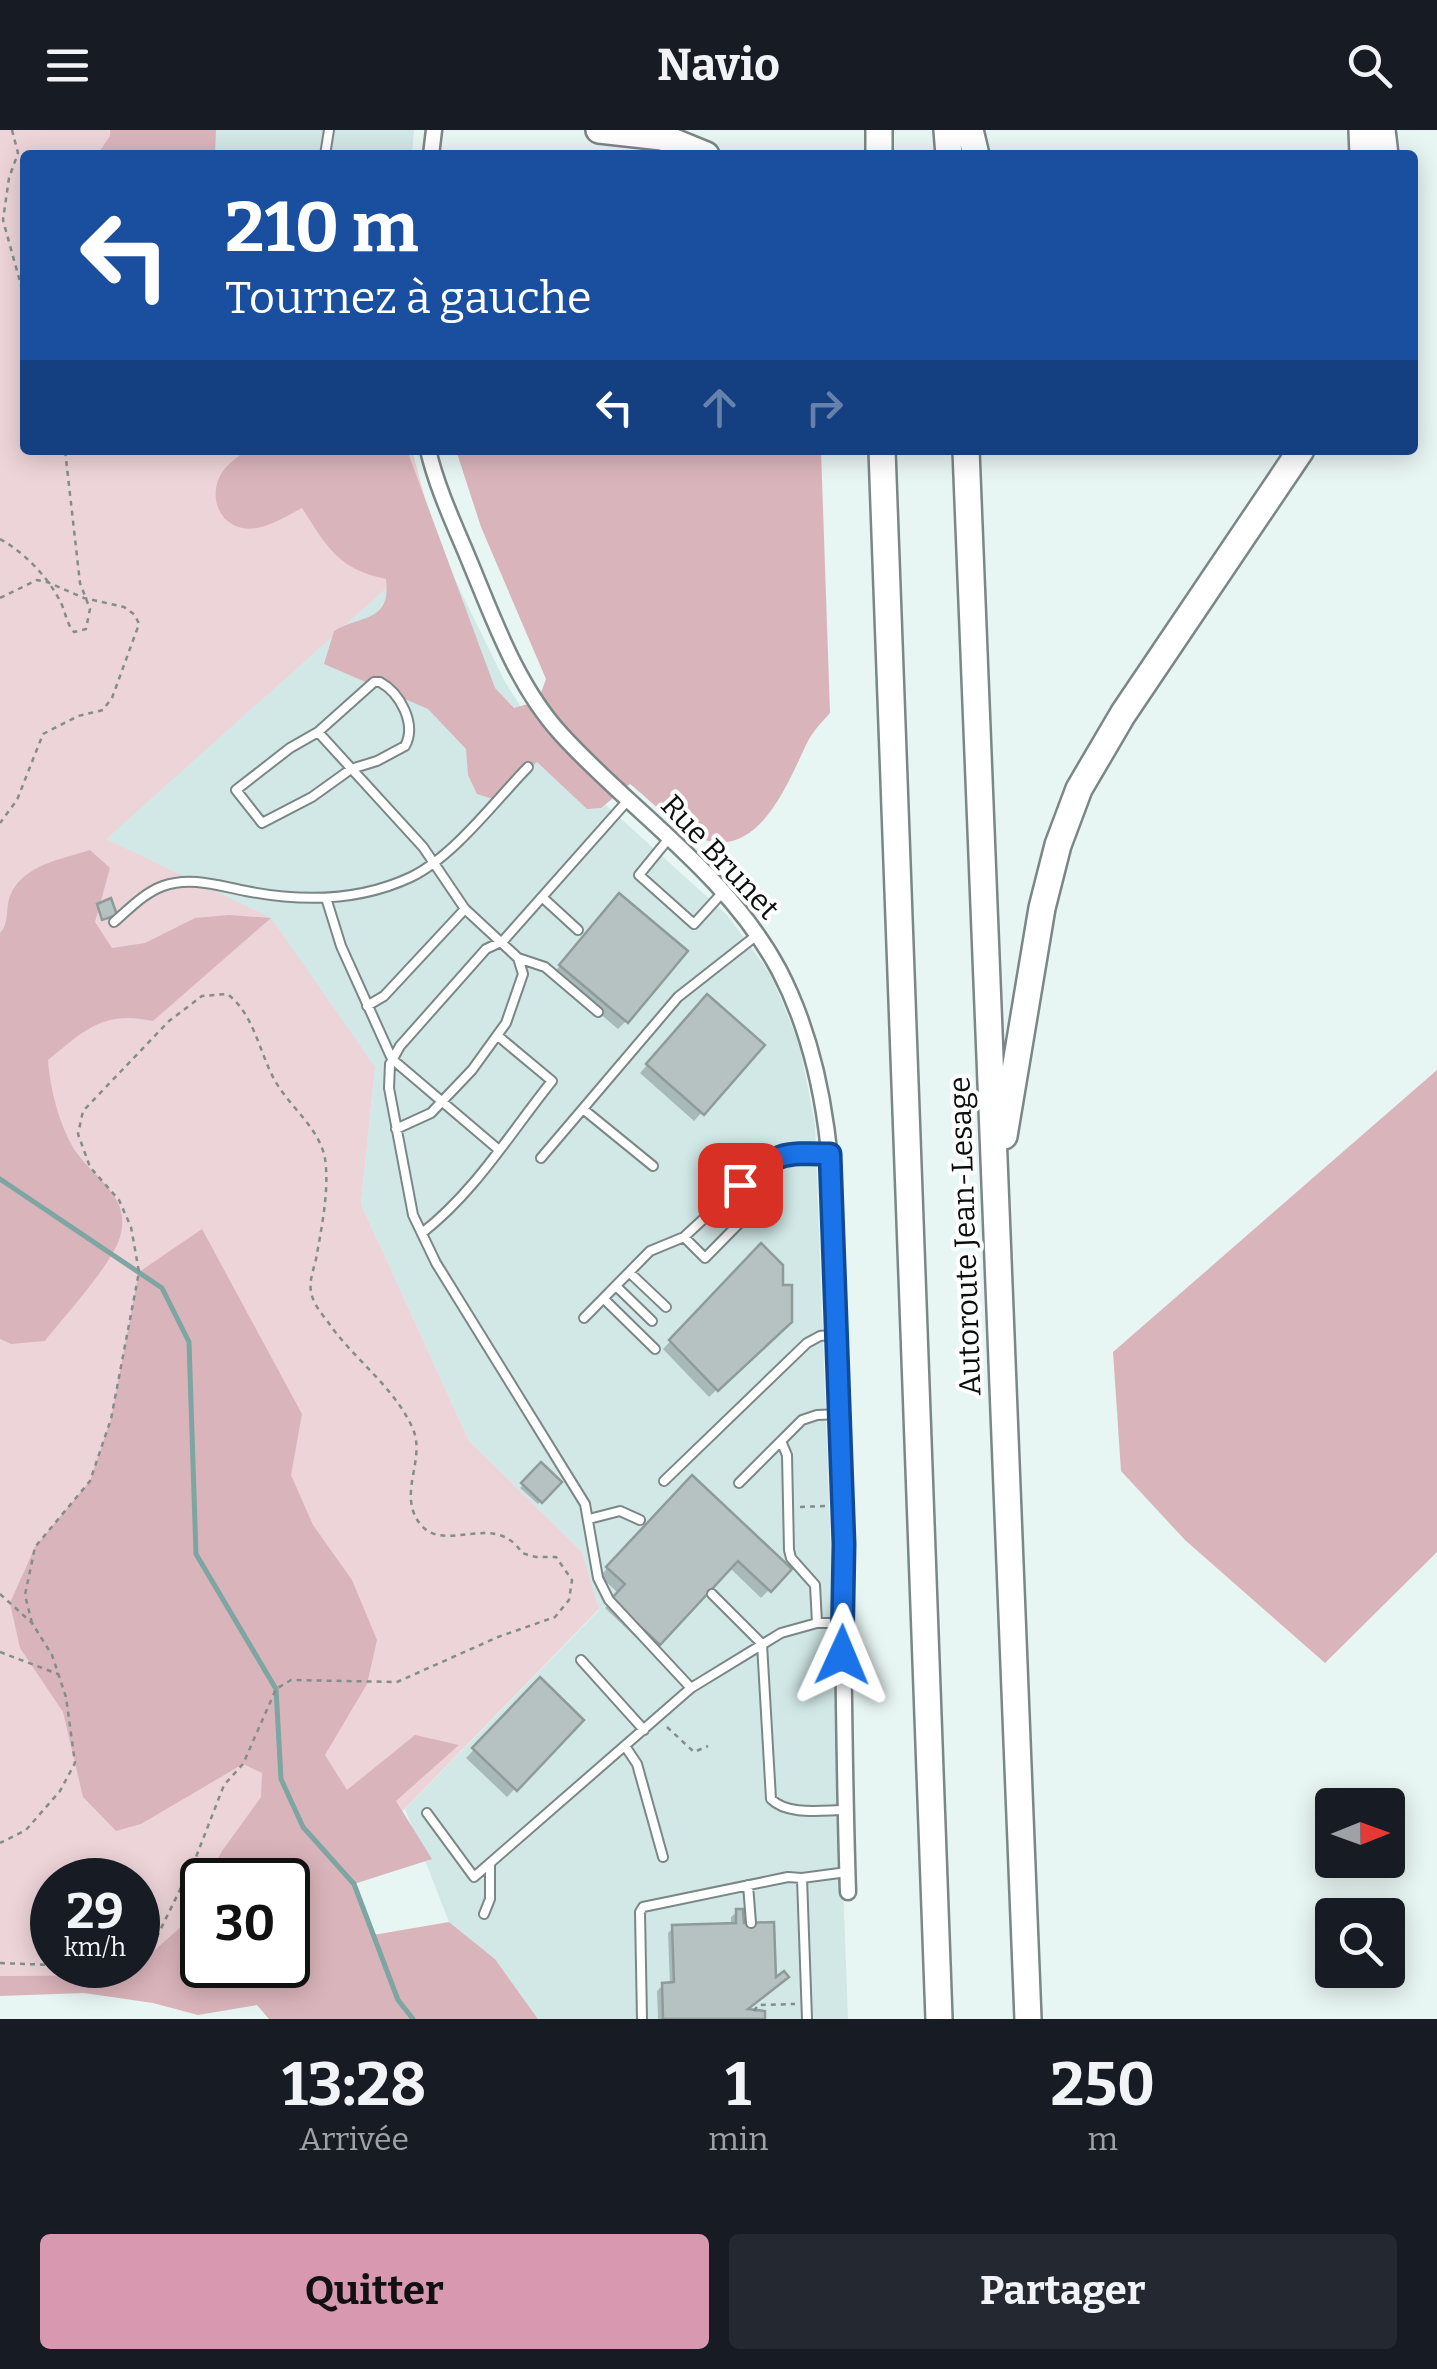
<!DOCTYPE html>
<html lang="fr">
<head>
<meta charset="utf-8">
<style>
	:root { --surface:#171b24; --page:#242831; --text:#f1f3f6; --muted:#9ea1a6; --accent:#d899b0 }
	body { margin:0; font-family:Bitter,serif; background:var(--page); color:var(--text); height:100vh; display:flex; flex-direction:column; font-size:38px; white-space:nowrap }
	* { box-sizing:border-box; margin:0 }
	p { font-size:32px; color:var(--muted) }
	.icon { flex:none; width:55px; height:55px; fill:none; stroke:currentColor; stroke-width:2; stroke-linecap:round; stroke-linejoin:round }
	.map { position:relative; height:1889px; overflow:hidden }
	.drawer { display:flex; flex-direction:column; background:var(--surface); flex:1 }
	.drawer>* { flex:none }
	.guide { position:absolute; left:20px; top:20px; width:1398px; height:305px; border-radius:10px; box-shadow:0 5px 25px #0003; background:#1a4fa0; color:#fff; overflow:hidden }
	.needle { width:65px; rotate:89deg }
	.buttons { position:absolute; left:1315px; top:1658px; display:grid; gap:20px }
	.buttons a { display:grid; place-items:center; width:90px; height:90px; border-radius:10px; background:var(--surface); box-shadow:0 5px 25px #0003; font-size:50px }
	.speed { position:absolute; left:30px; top:1728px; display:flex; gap:20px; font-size:50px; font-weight:700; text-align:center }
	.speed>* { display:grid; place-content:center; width:130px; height:130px; border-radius:50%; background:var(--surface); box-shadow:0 5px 25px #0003; line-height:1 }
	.speed small { font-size:25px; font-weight:400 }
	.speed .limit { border:5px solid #111; border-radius:15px; background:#fff; color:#111 }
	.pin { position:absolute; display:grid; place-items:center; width:85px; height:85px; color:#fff; margin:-42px; border-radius:20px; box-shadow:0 5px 15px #0006 }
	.me { position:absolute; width:110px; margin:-55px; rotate:1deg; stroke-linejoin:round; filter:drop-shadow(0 0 8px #0008) }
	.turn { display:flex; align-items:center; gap:35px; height:210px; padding:0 40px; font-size:45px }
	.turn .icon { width:130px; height:130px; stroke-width:2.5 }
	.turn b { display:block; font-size:70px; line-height:85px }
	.lanes { display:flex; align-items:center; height:95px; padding:0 40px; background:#0003; justify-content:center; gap:50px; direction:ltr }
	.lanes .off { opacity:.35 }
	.eta { display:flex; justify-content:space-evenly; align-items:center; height:170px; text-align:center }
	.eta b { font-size:60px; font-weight:700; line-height:70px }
	.action { display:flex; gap:20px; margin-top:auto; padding:20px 40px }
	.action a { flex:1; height:115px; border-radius:10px; background:var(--accent); color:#111; font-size:40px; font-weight:700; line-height:115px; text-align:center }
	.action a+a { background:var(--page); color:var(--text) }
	header { display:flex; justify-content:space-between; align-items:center; height:130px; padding:0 40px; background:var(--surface); font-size:45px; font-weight:700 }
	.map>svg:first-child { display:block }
	.built { fill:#d1e8e6 }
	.green { fill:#edd4d8; fill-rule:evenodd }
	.forest { fill:#dab4bb }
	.shadow { fill:#0003 }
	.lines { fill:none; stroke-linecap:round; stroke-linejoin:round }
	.stream { stroke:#7da5a1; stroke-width:5 }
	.building { fill:#b5c2c1; stroke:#8e9b99; stroke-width:2.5 }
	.lane-casing { stroke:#7b8786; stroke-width:12 }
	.street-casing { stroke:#7b8786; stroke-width:19 }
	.highway-casing { stroke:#7b8786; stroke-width:30 }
	.path { stroke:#838d8b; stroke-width:2.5; stroke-dasharray:5 5; stroke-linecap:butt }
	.lane { stroke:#fff; stroke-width:8 }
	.street { stroke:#fff; stroke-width:14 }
	.highway { stroke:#fff; stroke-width:25 }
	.route-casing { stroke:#114b97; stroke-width:25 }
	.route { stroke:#1a73e8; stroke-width:18 }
	.labels { text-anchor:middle; stroke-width:8; stroke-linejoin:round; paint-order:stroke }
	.street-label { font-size:30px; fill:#0a0f0e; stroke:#fff }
</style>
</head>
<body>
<header><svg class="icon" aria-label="menu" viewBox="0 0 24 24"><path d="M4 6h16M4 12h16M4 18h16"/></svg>Navio<svg class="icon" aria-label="search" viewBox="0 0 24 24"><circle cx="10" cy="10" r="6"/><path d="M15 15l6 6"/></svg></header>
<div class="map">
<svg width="1437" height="1889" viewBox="0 0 1437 1889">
	<rect width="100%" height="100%" fill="#e7f5f3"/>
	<path class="built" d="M215,0h199l-2,25h-198z
		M437,413l68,139 48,75 174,158 43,58 29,70 16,81 33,895h-310l-43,-60 -46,-37 -44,-113 194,-199 -17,-58 -113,-111 -108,-237 14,-137 -270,-228z"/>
	<path class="green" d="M0,0h139l-1,25h-113v295h387l25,93 -331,296 165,79 104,149 -14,137 108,237 113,111 17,57 -311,320v-49h-86v85l-82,10 -120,1zM52,1750h86v85h-86z"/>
	<path class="forest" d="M110,0h106l-1,25h-118l13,-19z
		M247,320h160l88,238 19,20 24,-7 8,-22 -65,-152 -25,-77h365l9,263c-8,9 -18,19 -23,30 -20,41 -49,121 -110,94 -21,-10 -48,-38 -67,-53l-29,24 -14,1 -50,-47 -44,37 -16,-5 -9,-19 -2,-26 -38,-40 -104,-45 10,-33c30,-17 57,-9 52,-52 -48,-10 -59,-32 -84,-71 -18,9 -39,24 -60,20 -23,-5 -32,-30 -23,-50 5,-12 17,-20 28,-28z
		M90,720l20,18 -15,54 17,26 33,-5 50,-25 34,-3 42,3 -118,103c-50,-11 -68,9 -105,39 2,29 11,64 26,89 18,28 56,46 47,84 -5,28 -57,83 -76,108l-34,3 -11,-5v-406c10,-11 5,-24 10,-37 12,-31 52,-37 80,-46z
		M1437,940v482l-112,111 -140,-123 -64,-69 -8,-119z
		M202,1099l100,185 -11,61 22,50 39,55 25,60 -10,44 -42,71 22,35 68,-55 44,10 -63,56 36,58 -78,25 19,51 76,-13 46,37 43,60h-269l-12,-14 -59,10 -45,-12 -69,-10 -84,3v-20l120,-1 18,-10 45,-40 19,-37v77h86v-85h-81l15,-29 39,-54 1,-24 -19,-9 -102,60 -25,7 -33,-34 -20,-85 -43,-64 -10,-45 25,-56 55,-66 21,-62 28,-147z"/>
	<path class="shadow" d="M612,774l14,117 -8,8 -65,-55z
		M700,875l62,41 -68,75 -54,-48z
		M761,1117l20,41 9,33 -81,76 -46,-48z
		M541,1336l17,16 -20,22 -18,-16z
		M692,1348l97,91 -28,29 -32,-31 -79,84 -45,-43 14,-14 -19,-18z
		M540,1551l41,39 -74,77 -41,-39z
		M737,1782l6,99 20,8h-105l-1,-28 6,-6h7l-2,-52 5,-5 58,-2v-9z"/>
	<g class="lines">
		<path class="stream" d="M0,1049l162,109 27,54 7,212 80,135 5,90 22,48 51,57 44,116 15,19"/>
	</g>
	<path class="building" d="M619,763l69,58 -60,72 -69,-58z
		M111,768l6,17 -15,5 -5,-16z
		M707,864l58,51 -61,70 -58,-51z
		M761,1113l22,22v20h9v37l-74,69 -49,-51z
		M541,1332l21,20 -20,21 -21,-20z
		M692,1345l100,94 -21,23 -33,-31 -78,84 -49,-46 14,-15 -19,-17z
		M540,1547l44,43 -67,71 -45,-43z
		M736,1779h7l1,14 30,-1 2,55 8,-6 5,6 -41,32 17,2v8h-102l-1,-36 12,-1 -2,-57 64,-2z"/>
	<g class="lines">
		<g class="lane-casing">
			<path id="lane" d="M325,25l4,-25
				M374,552h6c20,11 37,42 25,64l-28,15 -26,8 -39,28 -50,26 -26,-33 54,-42 28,-16z
				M318,602l105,115 42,62 53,49 5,16 -17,49 -34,47 -41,43 -35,16
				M629,669l-126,142 -17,8 -86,97 -10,18 -1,24 24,127 23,48 149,241 13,74 11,22 82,88
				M670,707l-31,38 55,49 29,-32
				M542,767l36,33
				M327,771l14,45 51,113 107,91
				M114,792c15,-13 30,-29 49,-36 28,-10 56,0 83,5 56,11 112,11 165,-14 43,-21 83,-75 117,-110
				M518,828l27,9 53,45
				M367,876l17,-10 81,-87
				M583,979l70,57
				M541,1028l137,-161 79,-62
				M740,1055l19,18
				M422,1103c54,-42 88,-100 130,-152l-54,-45
				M684,1107l21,21 66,-67
				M630,1143l36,34
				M617,1157l35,34
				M605,1170l50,49
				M584,1188l66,-67 34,-14 79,-73 24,-10h43
				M781,1311l6,14 2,95 2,8 24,27 2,38h26
				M664,1351l143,-138 13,-7 17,-2
				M739,1353l63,-63 15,-5 23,-1
				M589,1389l31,-8 20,9
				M712,1464l50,50 9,155c17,17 52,11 74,11
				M581,1530l63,70
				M625,1616l12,18 26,93
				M427,1683l47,64 217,-189 90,-55 36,-10
				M748,1755l3,38
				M484,1784l6,-15v-35
				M642,1889l-2,-107 3,-5 145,-30 14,1
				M807,1889l-5,-141 45,-6"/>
		</g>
		<g class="street-casing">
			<path id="street" d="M431,25l3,-25
				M428,320c9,38 26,74 41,110 25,60 48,126 92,174 72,79 166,139 218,236 62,119 54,256 59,386 6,178 4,357 10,536"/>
		</g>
		<g class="highway-casing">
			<path id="highway" d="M599,0l63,7 44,18
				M879,0v25
				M947,0l2,25
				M970,0l6,25
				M1362,0l1,25
				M1382,0l3,25
				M882,320l57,1569
				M966,320l62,1569
				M1004,1006l38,-228 16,-63 21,-56 44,-75 178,-264"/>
		</g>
		<path class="path" d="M12,0l6,23 -9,25 -6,42 22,80
			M0,409c24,13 49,39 61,64 5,10 5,20 13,29l12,-3 4,-20 -10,-26 -15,-133
			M0,468l37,-18 10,2 37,16 40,9 11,8 4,9 -27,74 -9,12 -25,6 -35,18 -26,66 -17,23
			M800,1377l25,-1
			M0,1464l32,29 20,32 14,42 9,66 -15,28 -34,39 -26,13
			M32,1493l-7,-28 10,-48 55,-66 21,-62 28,-147 -8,-45 -12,-27 -29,-33 -12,-33 5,-23 86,-90 33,-25 25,-2c26,18 32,57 47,85 17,31 51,52 52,89 2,29 -5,63 -10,91 -3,13 -8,24 -4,37 3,10 10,18 16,26 26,38 66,64 85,107 13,31 -16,65 7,95 25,31 75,-14 102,29l14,4h20l16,23 -3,20 -14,17 -57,20 -101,45 -106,-2 -15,9 -33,75 -19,21 -28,72 -48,98 -10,8
			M0,1522l58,22
			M667,1597l27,25 14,-6
			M0,1833l52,2
			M57,1835c26,11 53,17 77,0
			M754,1881l4,-6 37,-1"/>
		<use href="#lane" class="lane"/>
		<use href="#street" class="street"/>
		<use href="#highway" class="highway"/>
	</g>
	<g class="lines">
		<g class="route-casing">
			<path id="route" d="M740,1055c36,-33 43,-32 90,-31l14,390 -2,111"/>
		</g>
		<use href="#route" class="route"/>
	</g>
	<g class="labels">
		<g class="street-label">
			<text transform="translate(720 727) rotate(47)" y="10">Rue Brunet</text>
			<text transform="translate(965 1106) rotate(-92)" y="10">Autoroute Jean-Lesage</text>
		</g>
	</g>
</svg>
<div class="buttons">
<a><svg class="needle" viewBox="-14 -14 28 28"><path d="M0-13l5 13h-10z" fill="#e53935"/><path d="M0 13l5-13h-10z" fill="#9ea1a6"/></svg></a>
<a><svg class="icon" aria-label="search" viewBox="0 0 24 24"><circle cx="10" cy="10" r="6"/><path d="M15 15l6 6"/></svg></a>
</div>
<div class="speed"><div>29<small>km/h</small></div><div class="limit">30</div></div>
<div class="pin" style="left:740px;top:1055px;background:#d93025"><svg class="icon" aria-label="arrive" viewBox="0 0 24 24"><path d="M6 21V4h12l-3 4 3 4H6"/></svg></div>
<svg class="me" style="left:842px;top:1525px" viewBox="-20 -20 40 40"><path d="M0-17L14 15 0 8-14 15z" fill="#1a73e8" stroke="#fff" stroke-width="4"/></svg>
<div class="guide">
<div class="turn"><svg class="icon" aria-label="left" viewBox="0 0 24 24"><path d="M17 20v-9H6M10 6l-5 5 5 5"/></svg><div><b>210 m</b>Tournez à gauche</div></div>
<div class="lanes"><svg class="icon" aria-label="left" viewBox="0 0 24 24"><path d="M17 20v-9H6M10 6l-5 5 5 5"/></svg><svg class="icon off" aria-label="ahead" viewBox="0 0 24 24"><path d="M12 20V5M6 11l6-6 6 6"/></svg><svg class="icon off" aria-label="right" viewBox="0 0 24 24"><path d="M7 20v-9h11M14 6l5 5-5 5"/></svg></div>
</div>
</div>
<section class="drawer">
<div class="eta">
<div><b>13:28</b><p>Arrivée</p></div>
<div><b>1</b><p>min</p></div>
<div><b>250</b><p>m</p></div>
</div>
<div class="action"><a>Quitter</a><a>Partager</a></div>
</section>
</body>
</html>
